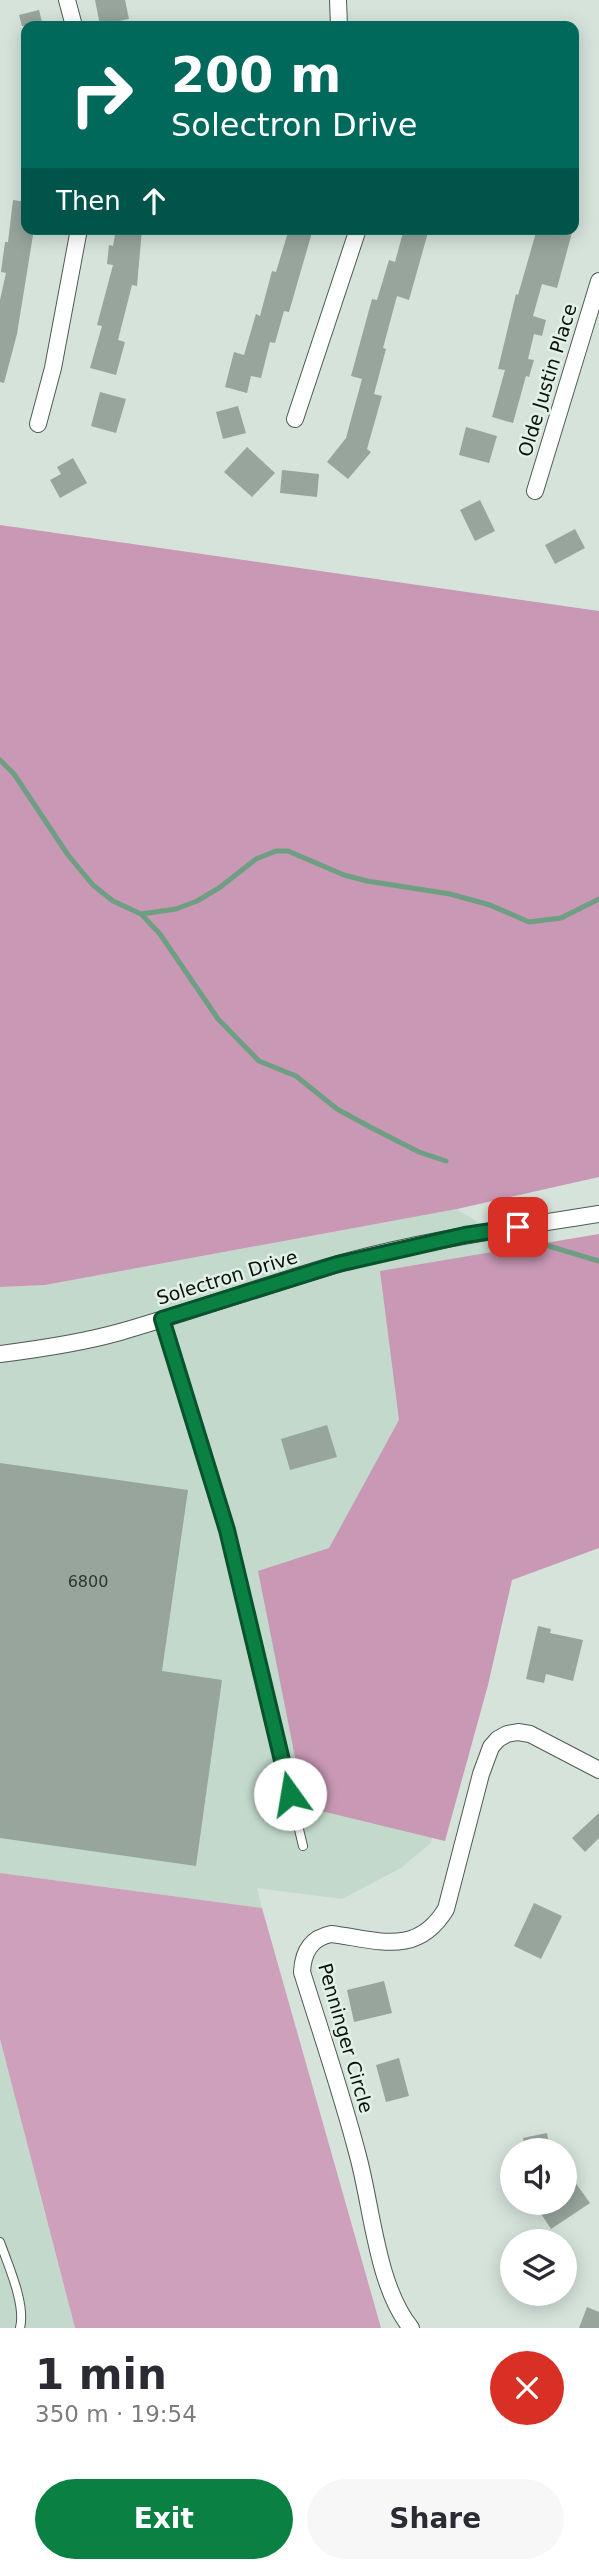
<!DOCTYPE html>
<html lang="en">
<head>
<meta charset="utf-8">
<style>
	:root { --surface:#fff; --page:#f7f7f7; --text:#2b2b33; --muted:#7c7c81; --accent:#0b8043 }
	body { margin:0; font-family:"DejaVu Sans",sans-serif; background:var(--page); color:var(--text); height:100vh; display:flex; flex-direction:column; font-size:26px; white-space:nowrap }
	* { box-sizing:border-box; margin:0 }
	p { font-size:23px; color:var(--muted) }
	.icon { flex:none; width:38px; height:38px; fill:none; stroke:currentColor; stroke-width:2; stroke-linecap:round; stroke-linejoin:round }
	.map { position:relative; height:2328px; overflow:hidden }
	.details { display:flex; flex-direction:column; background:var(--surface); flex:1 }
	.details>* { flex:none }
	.hud { position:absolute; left:21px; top:21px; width:558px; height:214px; border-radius:14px; box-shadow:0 4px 18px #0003; background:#00695c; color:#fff; overflow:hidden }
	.buttons { position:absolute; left:500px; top:2138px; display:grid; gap:14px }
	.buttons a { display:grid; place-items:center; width:77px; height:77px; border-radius:50%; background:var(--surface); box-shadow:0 4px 18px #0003; font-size:35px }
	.pin { position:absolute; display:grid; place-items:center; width:60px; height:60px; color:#fff; margin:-30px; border-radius:14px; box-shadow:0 4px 10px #0006 }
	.me { position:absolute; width:77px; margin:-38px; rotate:347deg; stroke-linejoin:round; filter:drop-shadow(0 0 5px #0008) }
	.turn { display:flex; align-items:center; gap:24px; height:147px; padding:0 35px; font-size:32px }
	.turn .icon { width:91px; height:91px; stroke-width:2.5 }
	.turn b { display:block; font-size:49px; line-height:60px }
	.then { display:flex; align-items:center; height:66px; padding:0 35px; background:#0003; gap:14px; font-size:26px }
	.round { display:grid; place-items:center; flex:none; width:74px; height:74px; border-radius:37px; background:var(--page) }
	.overview { display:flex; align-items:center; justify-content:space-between; height:119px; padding:0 35px }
	h1 { font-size:42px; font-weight:700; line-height:52px }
	.button { display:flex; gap:14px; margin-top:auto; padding:14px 35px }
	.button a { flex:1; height:80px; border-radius:42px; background:var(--accent); color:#fff; font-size:28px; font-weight:700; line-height:80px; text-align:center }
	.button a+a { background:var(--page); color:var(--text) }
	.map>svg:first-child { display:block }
	.built { fill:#c3d9cc }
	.green { fill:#cfa0bb }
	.forest { fill:#c898b4 }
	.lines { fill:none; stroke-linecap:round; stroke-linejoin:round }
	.stream { stroke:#6e9f83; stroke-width:5 }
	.building { fill:#97a59d }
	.lane-casing { stroke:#4f5b54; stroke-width:10 }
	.street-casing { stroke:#4f5b54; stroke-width:18 }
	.lane { stroke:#fff; stroke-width:8 }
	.street { stroke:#fff; stroke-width:16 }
	.route-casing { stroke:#07532c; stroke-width:18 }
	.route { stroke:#0b8043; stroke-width:12 }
	.labels { text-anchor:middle; stroke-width:5; stroke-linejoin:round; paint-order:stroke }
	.number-label { font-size:16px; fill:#2e3531 }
	.street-label { font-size:19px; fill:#0b100d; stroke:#e2f1e8 }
</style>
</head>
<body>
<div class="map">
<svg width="599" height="2328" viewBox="0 0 599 2328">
	<rect width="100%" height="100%" fill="#d5e3db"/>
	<path class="built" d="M457,1209l122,77 -112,391 -36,166 -30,25 -59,31 -85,-11 5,20 -262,-35v-586l45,-2z
		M0,2039l75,289h-75z"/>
	<path class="green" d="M0,1873l262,35 119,420h-306l-75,-289z"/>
	<path class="forest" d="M0,525l599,86v566l-142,32 -412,76 -45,2z
		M599,1234v314l-87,32 -24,105 -43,156 -140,-34 -47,-236 71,-23 70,-128 -19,-149z"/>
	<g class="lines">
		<path class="stream" d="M0,760l14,14 54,81 25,30 20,16 28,13 19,20 58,85 41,42 37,15 41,33 33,18 49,25 27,9
			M141,914l35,-5 21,-8 22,-13 37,-29 20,-8h12l56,24 23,6 83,13 40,11 39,17 32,-4 38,-19
			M532,1241l67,20"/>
	</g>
	<path class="building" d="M95,0h30l4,19 -29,6z
		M39,10l4,16h-21l-3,-11z
		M13,200l13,2v27h8l-17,105 -13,49 -4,-1v-82l6,-27 -5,-1 4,-30h3z
		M116,229h26l-5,57 -5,-1 -14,55 7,2 -9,33 -26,-7 12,-42 -5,-1 16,-60 -6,-1 2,-19 4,1z
		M289,229h24l-24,83 -5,-1 -9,32 -5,-1 -9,36 -10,-2 -4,17 -22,-6 9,-35 10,3 12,-41 4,2 12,-45 4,1z
		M404,229h25l-20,71 -12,-4 -14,52 3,1 -12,45 8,2 -15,53 4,3 -23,27 -21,-17 19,-24 16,-59 -11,-3 21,-77 5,1 12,-40 6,2z
		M537,229h36l-16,59 -15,-4 -9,32 13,4 -4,16 -8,-2 -6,25 6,1 -5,17 -3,-1 -13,47 -21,-6 13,-47 -7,-1 18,-75 2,1z
		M100,392l26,7 -10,34 -25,-7z
		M238,406l8,27 -23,6 -7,-27z
		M466,427l31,9 -8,27 -30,-8z
		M247,447l28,26 -23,24 -28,-25z
		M73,458l14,25 -27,15 -10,-18 11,-6 -4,-7z
		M282,470l37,4 -2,23 -37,-4z
		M480,500l15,31 -20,10 -15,-31z
		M575,529l10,19 -30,16 -10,-19z
		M327,1425l10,32 -47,13 -9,-31z
		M0,1463l188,27 -26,181 60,9 -26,186 -196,-28z
		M538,1626l13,3 -1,4 33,7 -10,41 -27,-7 -2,9 -18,-4z
		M599,1813v25l-14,14 -13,-14z
		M534,1903l28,13 -21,43 -27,-13z
		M384,1981l8,32 -38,9 -7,-32z
		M399,2058l10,38 -23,6 -10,-37z
		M547,2133l2,12 -24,5 -2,-12z
		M565,2168l25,35 -39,26 -17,-26h31z
		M587,2307l12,5v16h-20z"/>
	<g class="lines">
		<g class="lane-casing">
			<path id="lane" d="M162,1319l65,211 76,316
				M0,2242c8,23 26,62 20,86"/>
		</g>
		<g class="street-casing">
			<path id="street" d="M67,0l7,26
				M338,0l1,26
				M295,419l63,-190
				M38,424l15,-56 26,-139
				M535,491l64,-210
				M0,1354c40,-5 81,-11 120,-22 73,-21 145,-47 218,-68 86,-24 173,-36 261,-50
				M411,2328c-34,-41 -39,-121 -53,-172 -16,-62 -37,-123 -56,-184 1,-20 9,-34 29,-38 47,6 86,23 115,-25l35,-135 10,-27 7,-8 9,-5 11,-2 12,2 69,36"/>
		</g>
		<use href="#lane" class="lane"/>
		<use href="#street" class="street"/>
	</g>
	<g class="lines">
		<g class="route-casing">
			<path id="route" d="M290,1794l-63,-264 -65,-211 176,-55 127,-29 53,-8"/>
		</g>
		<use href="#route" class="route"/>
	</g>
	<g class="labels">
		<g class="number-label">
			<text x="88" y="1587">6800</text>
		</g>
		<g class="street-label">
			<text transform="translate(547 380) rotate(-73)" y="7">Olde Justin Place</text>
			<text transform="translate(227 1277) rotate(-17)" y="7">Solectron Drive</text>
			<text transform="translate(346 2038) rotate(74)" y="7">Penninger Circle</text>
		</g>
	</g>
</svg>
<div class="buttons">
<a><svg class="icon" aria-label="sound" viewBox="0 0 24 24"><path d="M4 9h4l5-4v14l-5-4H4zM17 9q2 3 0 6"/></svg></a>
<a><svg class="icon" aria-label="layers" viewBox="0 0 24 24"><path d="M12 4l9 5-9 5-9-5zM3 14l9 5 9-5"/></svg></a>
</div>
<div class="pin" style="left:518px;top:1227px;background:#d93025"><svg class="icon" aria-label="arrive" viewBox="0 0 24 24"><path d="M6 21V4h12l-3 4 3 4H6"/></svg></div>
<svg class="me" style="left:290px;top:1794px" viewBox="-20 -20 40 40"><circle r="19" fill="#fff"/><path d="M0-13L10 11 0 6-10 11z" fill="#0b8043"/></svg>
<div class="hud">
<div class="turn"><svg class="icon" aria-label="right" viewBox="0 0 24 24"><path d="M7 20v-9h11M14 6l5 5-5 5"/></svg><div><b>200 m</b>Solectron Drive</div></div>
<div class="then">Then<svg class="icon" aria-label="ahead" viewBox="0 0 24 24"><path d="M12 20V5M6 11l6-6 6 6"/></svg></div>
</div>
</div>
<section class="details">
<div class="overview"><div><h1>1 min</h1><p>350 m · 19:54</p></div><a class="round" style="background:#d93025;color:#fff"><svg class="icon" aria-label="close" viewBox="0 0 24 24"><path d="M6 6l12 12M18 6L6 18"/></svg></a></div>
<div class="button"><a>Exit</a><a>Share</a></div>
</section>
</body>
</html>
